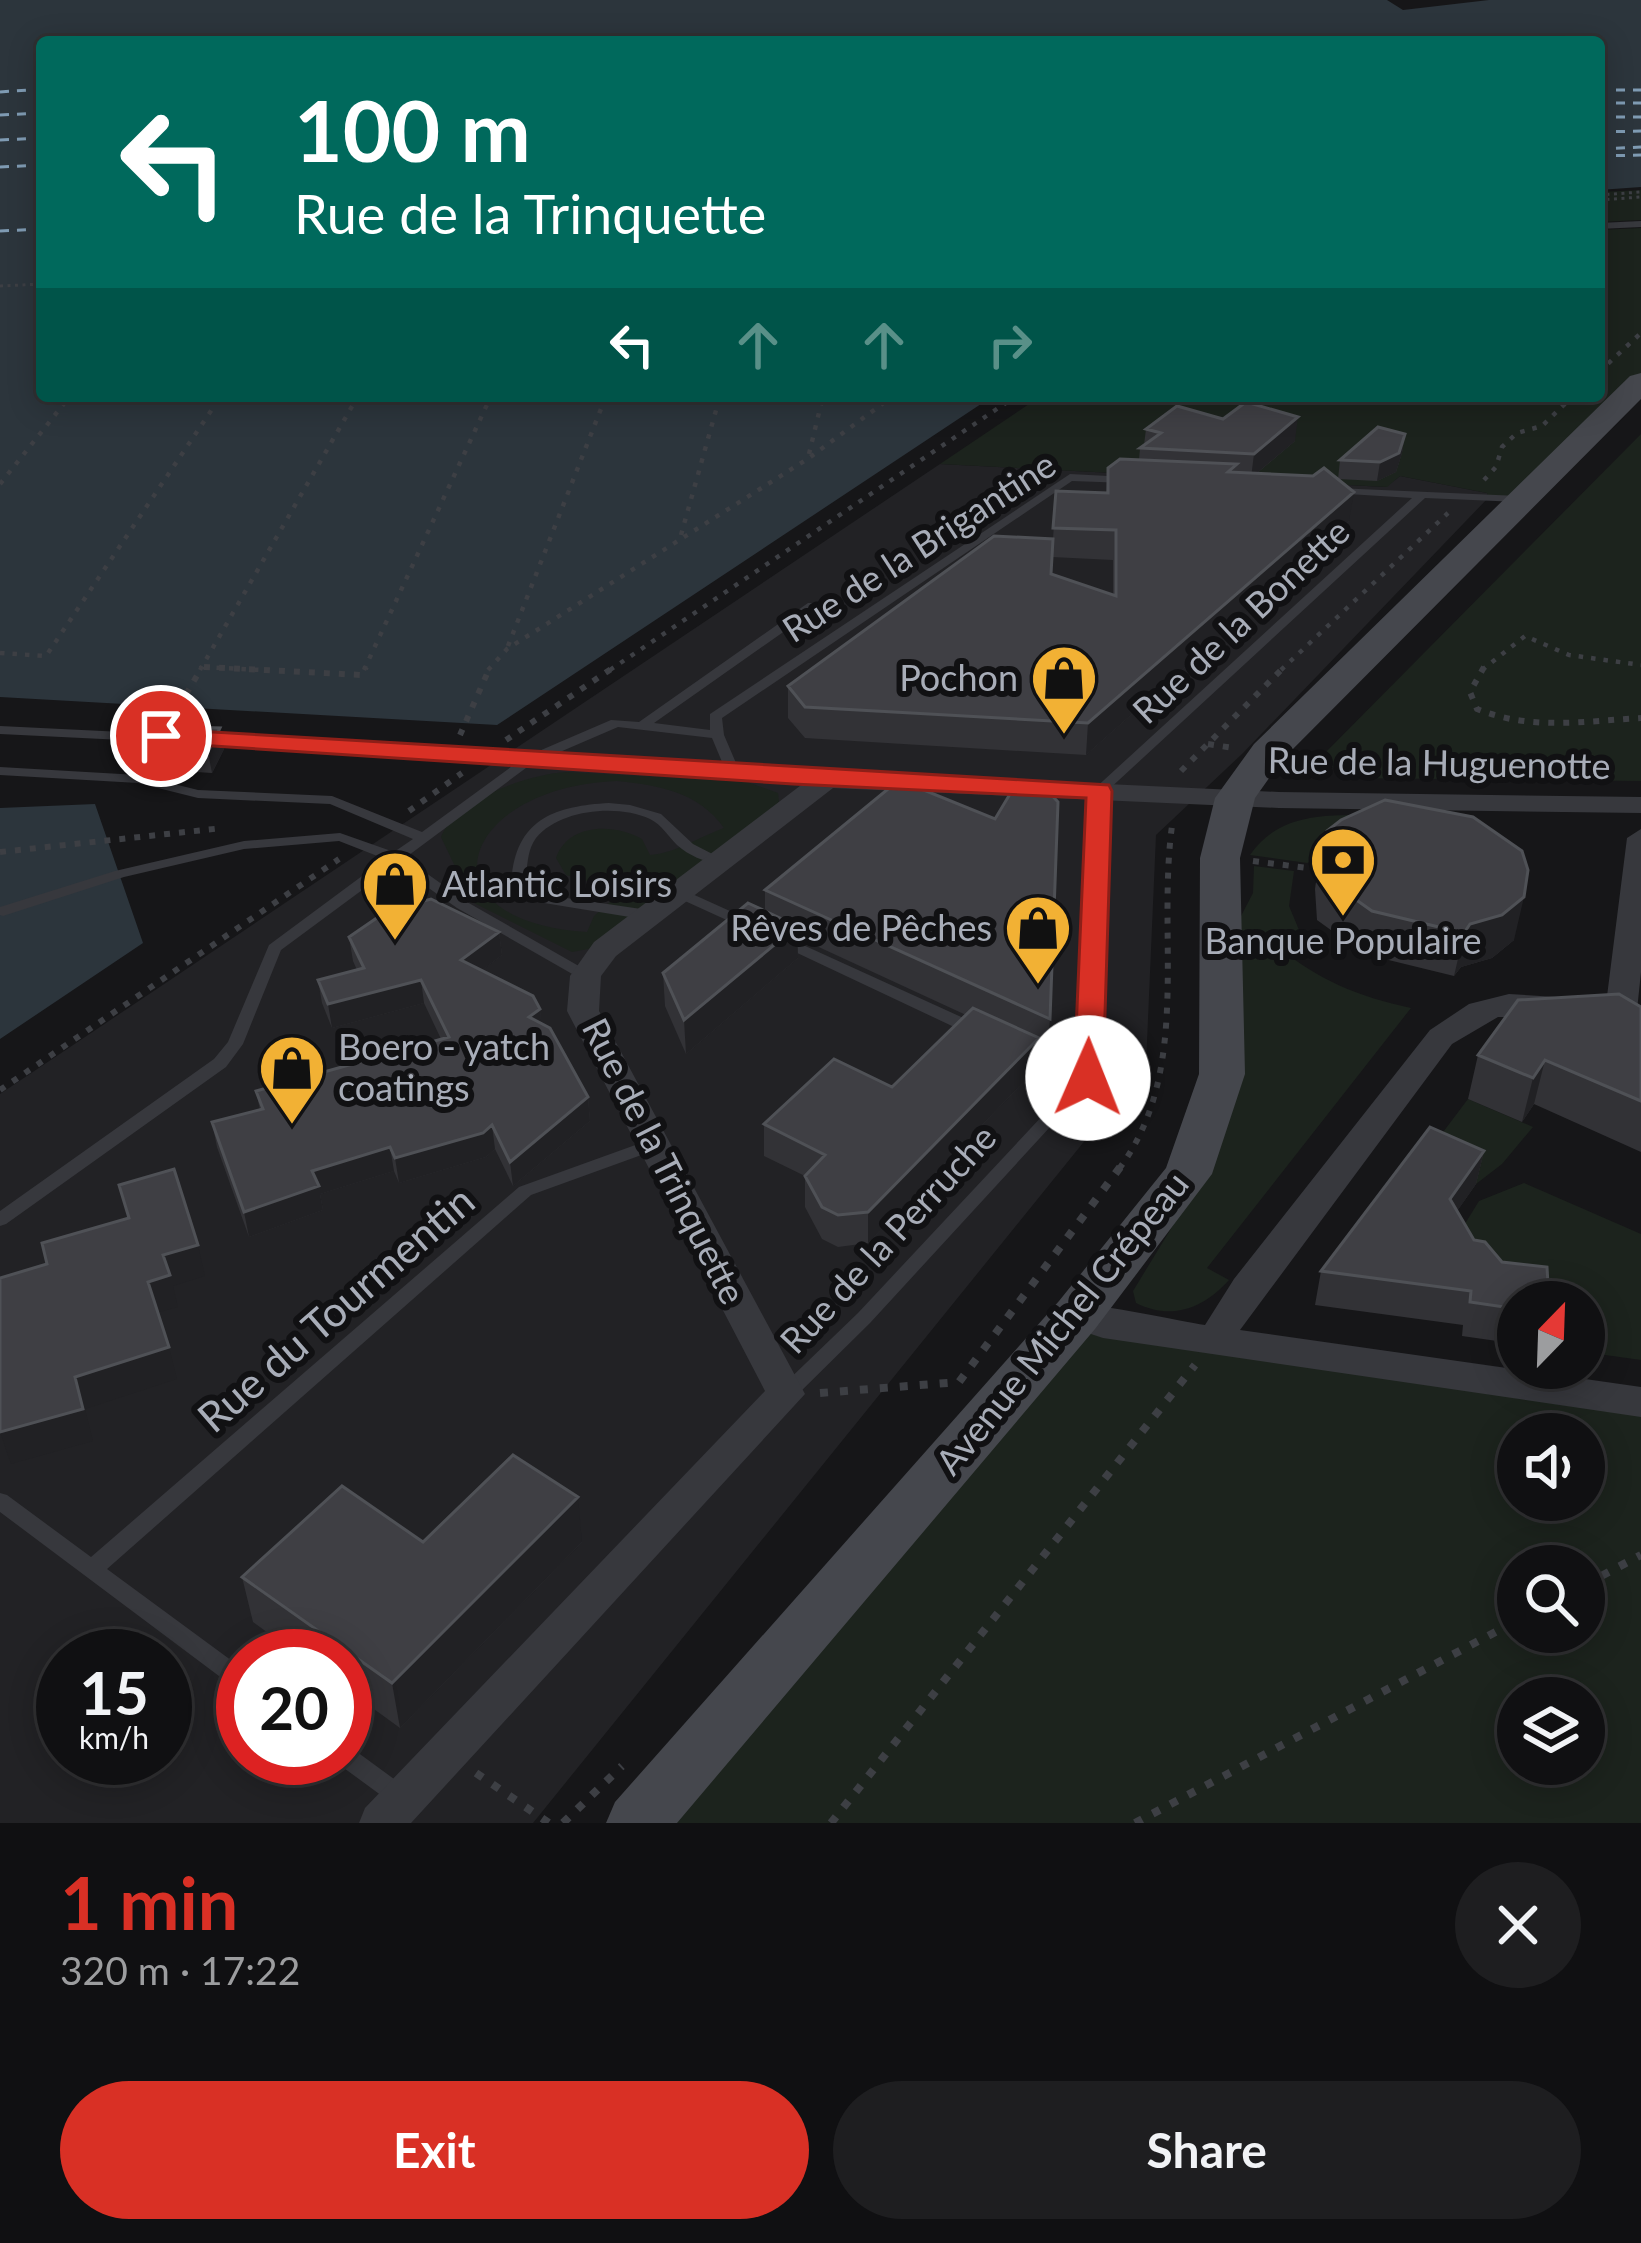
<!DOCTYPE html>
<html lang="en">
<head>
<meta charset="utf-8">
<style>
	:root { --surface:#101012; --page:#1e1e20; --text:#f1f3f6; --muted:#9c9d9f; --line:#303032; --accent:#d93025 }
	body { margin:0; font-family:Lato,sans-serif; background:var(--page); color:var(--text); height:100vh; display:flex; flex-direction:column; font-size:45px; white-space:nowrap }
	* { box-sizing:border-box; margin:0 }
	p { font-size:39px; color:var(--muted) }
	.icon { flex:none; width:66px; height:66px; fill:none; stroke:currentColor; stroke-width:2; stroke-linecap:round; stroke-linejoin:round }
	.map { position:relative; height:1823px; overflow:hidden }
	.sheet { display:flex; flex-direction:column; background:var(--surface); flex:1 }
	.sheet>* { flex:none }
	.hud { position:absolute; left:36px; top:36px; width:1569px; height:366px; border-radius:12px; box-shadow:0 6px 30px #0003,0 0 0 3px var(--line); background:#00695c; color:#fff; overflow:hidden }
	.needle { width:78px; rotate:23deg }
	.buttons { position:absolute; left:1497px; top:1281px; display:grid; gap:24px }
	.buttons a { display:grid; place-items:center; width:108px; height:108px; border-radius:50%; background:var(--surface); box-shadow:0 6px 30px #0003,0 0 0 3px var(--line); font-size:60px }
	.speed { position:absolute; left:36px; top:1629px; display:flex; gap:24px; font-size:60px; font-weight:700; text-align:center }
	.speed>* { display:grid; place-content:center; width:156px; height:156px; border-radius:50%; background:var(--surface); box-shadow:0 6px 30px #0003,0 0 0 3px var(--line); line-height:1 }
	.speed small { font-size:30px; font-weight:400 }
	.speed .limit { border:18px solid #d22; background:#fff; color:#111 }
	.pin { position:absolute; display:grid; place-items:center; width:102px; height:102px; color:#fff; margin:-51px; border:6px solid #fff; border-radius:50%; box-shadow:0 3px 12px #0007 }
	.me { position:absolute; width:132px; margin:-66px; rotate:1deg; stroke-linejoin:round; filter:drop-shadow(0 0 9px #0008) }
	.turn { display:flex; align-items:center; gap:42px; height:252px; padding:0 60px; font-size:54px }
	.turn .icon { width:156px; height:156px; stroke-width:2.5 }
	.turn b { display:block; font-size:84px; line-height:102px }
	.lanes { display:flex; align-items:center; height:114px; padding:0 60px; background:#0003; justify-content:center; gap:60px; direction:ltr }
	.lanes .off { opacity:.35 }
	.round { display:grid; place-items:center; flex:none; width:126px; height:126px; border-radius:63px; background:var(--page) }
	.summary { display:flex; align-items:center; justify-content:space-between; height:204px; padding:0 60px }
	h1 { font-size:72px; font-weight:700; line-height:90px; color:var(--accent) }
	.action { display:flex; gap:24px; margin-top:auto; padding:24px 60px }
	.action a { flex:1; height:138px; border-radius:72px; background:var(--accent); color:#fff; font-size:48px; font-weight:700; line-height:138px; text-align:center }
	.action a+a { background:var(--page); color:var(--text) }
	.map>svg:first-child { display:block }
	.built { fill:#222225; fill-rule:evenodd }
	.green { fill:#1c231d; fill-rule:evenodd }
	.water { fill:#2c353c }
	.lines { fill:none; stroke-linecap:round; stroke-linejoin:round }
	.ferry { stroke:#7f9bb3; stroke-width:3; stroke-dasharray:9 8; stroke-linecap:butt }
	.path-far3 { stroke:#3d3f44; stroke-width:3; stroke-dasharray:3 4.5; stroke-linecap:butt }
	.path-far2 { stroke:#3d3f44; stroke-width:4.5; stroke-dasharray:4.5 8; stroke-linecap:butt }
	.path-far1 { stroke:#3d3f44; stroke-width:6; stroke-dasharray:6 9; stroke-linecap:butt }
	.path { stroke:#3d3f44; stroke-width:8; stroke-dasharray:8 12; stroke-linecap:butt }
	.lane { fill:#37383d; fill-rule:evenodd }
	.street { fill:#37383d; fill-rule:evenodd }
	.secondary { fill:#45474d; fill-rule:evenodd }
	.wall { fill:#323236; fill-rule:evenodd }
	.shaded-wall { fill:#212124 }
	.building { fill:#3f3f44; stroke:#4f5156; stroke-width:3 }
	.route { fill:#d93025; stroke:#8d1f18; stroke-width:3 }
	.labels { text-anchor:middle; stroke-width:12; stroke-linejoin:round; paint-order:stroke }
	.street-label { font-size:36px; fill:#a8adb8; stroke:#111113 }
	.poi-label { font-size:36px; fill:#a8adb8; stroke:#111113; text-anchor:end }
	.near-street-label { font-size:42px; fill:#a8adb8; stroke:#111113 }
</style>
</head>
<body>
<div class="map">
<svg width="1641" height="1823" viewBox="0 0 1641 1823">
	<rect width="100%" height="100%" fill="#161618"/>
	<path class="built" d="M940,464l446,23 14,-11 87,17 1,5 -245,255 -87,82 -10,230 -613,758h-533v-729zM63,1656h102v102h-102zM243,1656h102v102h-102z"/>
	<path class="green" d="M1641,190v30l-42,2v-30z
		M1641,228v154l-122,117 -31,-1 -1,-5 -87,-17 -13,11 -447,-23 101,-68h558v-166z
		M1641,434v347l-296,-3 -24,-21z
		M567,772l180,10 31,11 1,9 -180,145 -27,5 -100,-50 -31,-65c15,-38 88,-63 126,-65zM617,781c41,4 82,11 107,47 -25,9 -48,25 -74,27l-8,-16c-28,-16 -74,-16 -86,19l10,17 30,9 20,-2 1,14 -23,20 -7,16c-171,-11 -128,-145 30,-151z
		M1359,815l-23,37 -29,11 -57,-8c26,-38 66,-40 109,-40z
		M1254,866l40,5 -5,35 13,31 -25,9c41,34 82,51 134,62l-204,260 22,12c-25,28 -57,41 -93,23l-3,-12 83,-136 24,-237 13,-25z
		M1468,1099l65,28 -31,37 -26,20 -54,-24z
		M1524,1183l117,51v126l-57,-8v-50h-42l-87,-62 24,-39z
		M1077,1315l564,87v421h-1004zM1518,1434h66v66h-66zM1518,1566h66v66h-66zM1518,1698h66v66h-66z"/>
	<path class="water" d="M0,0h1387l16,10 86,-10h152v187l-42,3v-148h-1557v354h951l-496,329 -497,-28z
		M95,804l48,139 -143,96v-231z"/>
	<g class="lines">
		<path class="ferry" d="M1599,90h42
			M0,92l42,-3
			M1599,103h42
			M0,115l42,-2
			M1599,117h42
			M1599,132l42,-1
			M0,140l42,-2
			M1599,149l42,-2
			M1599,156l42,-1
			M0,167l42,-2
			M0,231l42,-2"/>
		<path class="path-far3" d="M1599,195l42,-3
			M1599,200l42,-3
			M0,286l42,-2"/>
		<path class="path-far2" d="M1599,372l42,-39
			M809,454l14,-58
			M1484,480l12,-13 6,-20 15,-14 25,-7 31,-30
			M0,484l70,-88
			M681,535l39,-139
			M508,646l98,-250
			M0,653l46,3 175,-260
			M204,667l57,3
			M200,670l158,-274
			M364,670l127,-274
			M488,670l19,-21 302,-191 84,-62
			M610,670l406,-274
			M1281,670l167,-157
			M1482,670l43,-34 44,19 72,10"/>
		<path class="path-far1" d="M204,667l158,8 4,-8
			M1484,667l-14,25 7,17c54,22 108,12 164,9
			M171,720l31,-53
			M460,735l30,-68
			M506,740l108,-73
			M1208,744l25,4
			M1181,771l103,-104
			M409,811l53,-38
			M0,852l223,-24
			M1253,861l62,8
			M0,1090l339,-231
			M1119,1169c75,-101 36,-235 54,-350"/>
		<path class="path" d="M820,1393l139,-11 162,-216
			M1584,1585l57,-30
			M476,1773l73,50
			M563,1823l59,-57
			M831,1823l364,-458
			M1135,1823l383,-203"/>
		<path class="lane" d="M1641,221v6l-42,2v-6z
			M1070,474l57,3 6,3 -6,3 -55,-2 -350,237 2,17 15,35 88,5 5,1 2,3 -2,3 -302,-17 -125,93 62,44 124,71 3,3 -3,3h-10l-124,-71 -61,-43 -115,85 -38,94 -17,23 -220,157 -6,2v-15l214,-152 14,-17 41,-97 116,-86 -46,-18 -95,8 -120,28 -121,39 -3,-1v-8l115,-36 129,-30 96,-8 54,19 19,-13 -83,-35 -132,-6 -60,-15 -138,-8v-8l138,8 60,15 134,6 90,36 93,-68 -63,-8 -452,-22v-8l452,22 73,9 86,-37 28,2 169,-119h8v6l-162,114 56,7v-16zM618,727l94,11 13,31 -179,-11z
			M1336,488l183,8 6,3 -6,3 -94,-4 -319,294 -10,285 -226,246 -77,76 -7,2 -7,-2 -2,-5 2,-5 79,-76 216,-231 -61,-28 -2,-4 2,-4h12l55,26 12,-281 320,-293 -80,-5v-4z
			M609,803l21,2 31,9 32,30 33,17 -7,4c-15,-4 -30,-9 -42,-20 -9,-9 -15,-20 -27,-26 -32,-15 -90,-10 -114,19 -8,11 -8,23 -10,36l27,22 95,14 8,5 -3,3 -5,2 -104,-17 -30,-25 -2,-3c6,-57 45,-69 97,-72z
			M679,888l73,33 3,3 -8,5 -5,-2 -68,-31 -2,-3z
			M779,934l202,92 2,4 -8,5 -6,-1 -195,-92 -3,-3 3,-3z
			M652,1139l6,2 2,4 -2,4 -127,46 -424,374 136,100v21l-8,-2 -235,-176v-19l7,2 84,62 428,-370z
			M345,1746l8,3 56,41 3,7 -3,7 -8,3 -8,-3 -56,-41 -2,-5h10z"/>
		<path class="street" d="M827,771l452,21 362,5v16l-362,-5 -446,-20 -217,168 -15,20 -2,35 206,383 -394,429h-52l6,-15 400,-417 -198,-380 3,-35 24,-34 223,-169z
			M1641,829v143l-5,48 -16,10 -16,-10 23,-182z
			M1509,994l48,3 16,10 -16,10h-59l-46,27 -212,286 401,57v30l-538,-79 -39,-13 -5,-10 5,-10c19,-6 113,16 141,20l29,-46 196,-249 39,-26z"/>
		<path class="secondary" d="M1641,373v26l-359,361 -27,38 -15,60 5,216 -33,100 -117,155 -418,494h-71l9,-21 444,-501 107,-133 33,-94 1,-216 15,-60 39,-54 376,-368z"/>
	</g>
	<path class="wall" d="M1146,429l149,12 -39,33 82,5 2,-19 65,-26 -3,19 -6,19 -19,9 -39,-2 11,42 -263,234 -281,-17 -17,-20v-32l265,-147 3,-48 50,2 2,-25 31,-8 1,-12 4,-3zM1052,557l61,3v35l-62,-21z
		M224,749l-12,24 -32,-2 -5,-21z
		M1321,847l193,93 -22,18 -31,9 -7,9 -90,-22 -47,-34 -2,-31z
		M765,890l285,129 -3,33 -9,-4 -2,21 -168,174 -30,4 -16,-8 -17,-32v-31l-41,-20v-32l128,-37 74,-72 -169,-78 1,21 -112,96 -21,-48 -2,-33 102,-62z
		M499,932l3,23 -20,15 58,39 1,14 47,74 2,24 -77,65 -18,-37 -9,8 -87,26 -5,-12 -74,23 3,16 -74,27 -32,-90 -5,-25 48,-12 -4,-19 185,-52 -17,-36 -92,25 -10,-25 -4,-23 39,-10 -4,-9 -4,-24z
		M1641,1007v145l-107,-48 -12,18 -54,-23 10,-44z
		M1484,1151l-8,33 -19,27 17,29 28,22 16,40v42l-56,-8 1,-11 -148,-20 6,-34z
		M423,1542h159l-182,186 -55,-40v-32h-45l-47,-34 -11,-45z"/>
	<path class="shaded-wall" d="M1298,417l-3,24 -44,37 3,-24z
		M1405,434l-3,19 -6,19 -19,9 3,-19z
		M1354,492l-5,29 -263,234 2,-32z
		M220,728l4,21 -12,24 -4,-21z
		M1524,897l-10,43 -22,18 -31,9 -7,9 10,-43 6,-9z
		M797,926l1,32 -112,96 -2,-34z
		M499,932l3,23 -38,29 -3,-24z
		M421,980l3,23 -92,25 -4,-24z
		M540,1009l2,24 -13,-16z
		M1039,1038l-3,31 -168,174v-31z
		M1545,1060l-11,44 -12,18 11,-44z
		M588,1097l2,24 -77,65 -3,-24z
		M492,1125l3,24 -9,8 -87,26 -4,-25z
		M390,1147l4,24 -74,23 3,16 -74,27 -5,-25 68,-41z
		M1484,1151l-8,33 -34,49 8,-34z
		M198,1245l7,31 -32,10 5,21 -22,6 -8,-31 15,-27z
		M169,1347l8,32 -92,30 8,32 -82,23 -11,-32 75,-55z
		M578,1497l4,45 -182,186 -8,-45z"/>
	<path class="building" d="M1246,402l52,15 -44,37 -114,-6 21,-15 -15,-4 31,-23 46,13z
		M1378,427l27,7 -6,19 -19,9 -40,-2z
		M1120,459l117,5 -9,8 85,4 11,-8 30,24 -266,231 -283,-16 -17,-21 206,-150 59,3 -2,35 65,22v-66l-63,-2 3,-37 52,2v-25z
		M189,727l31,1 -12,24 -33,-2z
		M899,780l96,39 18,-30h33l12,13 -8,217 -285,-129z
		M1385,800l88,17 49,34 6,19 -4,27 -22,18 -32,9 -6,9 -92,-22 -48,-34 -3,-30 6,-16 14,-11z
		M431,899l68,33 -38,28 72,36 7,13 -11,8 21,11 38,69 -78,65 -18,-37 -9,8 -88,25 -5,-11 -78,24 7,15 -75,26 -32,-90 51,-13 -7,-18 193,-54 -28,-57 -93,24 -10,-24 46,-12 -15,-31 38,-26z
		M748,903l49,23 -113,94 -21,-47z
		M1619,994l22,13v94l-96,-41 -12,18 -55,-23 40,-55z
		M973,1008l66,30 -171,174 -30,3 -16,-8 -17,-31 20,-21 -61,-31 70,-65 58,28z
		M1430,1127l54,24 -34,48 24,41 11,2 17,20 45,5 2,35h-31v7l-48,-7 1,-11 -150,-20z
		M174,1169l24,76 -35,10 7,20 -22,7 21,65 -94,30 8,32 -83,23v-154l47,-14 -5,-21 87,-25 -10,-33z
		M513,1455l65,42 -186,186 -150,-106 100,-91 81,56z"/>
	<path class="route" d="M161,729l948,56 3,6 -9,287 -15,10 -14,-10 12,-280 -293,-14 -641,-42 -3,-6z"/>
	<defs>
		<g id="shop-pin" transform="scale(3.45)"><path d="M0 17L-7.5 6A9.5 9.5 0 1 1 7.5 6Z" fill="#f2b134" stroke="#111113"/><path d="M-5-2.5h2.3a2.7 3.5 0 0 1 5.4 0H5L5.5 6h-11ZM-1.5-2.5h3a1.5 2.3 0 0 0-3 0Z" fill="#111"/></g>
		<g id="bank-pin" transform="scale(3.45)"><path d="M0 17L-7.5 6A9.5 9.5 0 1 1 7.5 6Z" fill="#f2b134" stroke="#111113"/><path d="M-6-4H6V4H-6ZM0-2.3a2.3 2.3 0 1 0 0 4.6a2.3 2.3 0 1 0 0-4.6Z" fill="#111"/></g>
	</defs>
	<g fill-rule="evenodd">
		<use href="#shop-pin" x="1064" y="678"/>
		<use href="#bank-pin" x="1343" y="860"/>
		<use href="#shop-pin" x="395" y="884"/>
		<use href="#shop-pin" x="1038" y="928"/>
		<use href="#shop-pin" x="292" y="1068"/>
	</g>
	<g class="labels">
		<g class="street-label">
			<text transform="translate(919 547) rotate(-33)" y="13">Rue de la Brigantine</text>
			<text transform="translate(1241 621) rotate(-43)" y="13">Rue de la Bonette</text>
			<text transform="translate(1439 763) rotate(1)" y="13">Rue de la Huguenotte</text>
			<text transform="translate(664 1161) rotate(63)" y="13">Rue de la Trinquette</text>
			<text transform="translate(888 1239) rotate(-47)" y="13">Rue de la Perruche</text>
			<text transform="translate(1062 1323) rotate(-51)" y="13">Avenue Michel Crépeau</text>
		</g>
		<g class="poi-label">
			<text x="1018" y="691">Pochon</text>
			<text x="442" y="897" text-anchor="start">Atlantic Loisirs</text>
			<text x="992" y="941">Rêves de Pêches</text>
			<text x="1343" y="954" text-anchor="middle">Banque Populaire</text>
			<text x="338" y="1060" text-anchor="start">Boero - yatch<tspan x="338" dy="41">coatings</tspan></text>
		</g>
		<g class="near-street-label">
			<text transform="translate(336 1309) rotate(-41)" y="15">Rue du Tourmentin</text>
		</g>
	</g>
</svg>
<div class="buttons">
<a><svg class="needle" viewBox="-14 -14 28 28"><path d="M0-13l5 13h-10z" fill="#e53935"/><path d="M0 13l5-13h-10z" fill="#9c9d9f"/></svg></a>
<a><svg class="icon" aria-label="sound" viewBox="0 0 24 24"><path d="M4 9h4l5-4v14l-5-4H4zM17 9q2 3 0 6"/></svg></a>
<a><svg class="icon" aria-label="search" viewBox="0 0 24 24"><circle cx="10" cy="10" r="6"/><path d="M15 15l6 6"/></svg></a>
<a><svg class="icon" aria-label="layers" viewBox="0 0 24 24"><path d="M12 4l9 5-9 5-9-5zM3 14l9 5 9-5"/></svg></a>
</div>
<div class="speed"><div>15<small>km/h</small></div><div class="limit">20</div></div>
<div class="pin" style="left:161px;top:736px;background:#d93025"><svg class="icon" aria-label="arrive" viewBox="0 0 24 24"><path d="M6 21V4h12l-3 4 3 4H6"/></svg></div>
<svg class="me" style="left:1088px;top:1078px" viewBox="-20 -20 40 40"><circle r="19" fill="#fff"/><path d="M0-13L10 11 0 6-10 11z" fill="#d93025"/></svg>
<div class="hud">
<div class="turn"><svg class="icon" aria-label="left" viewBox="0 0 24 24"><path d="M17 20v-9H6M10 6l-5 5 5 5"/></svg><div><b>100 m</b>Rue de la Trinquette</div></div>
<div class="lanes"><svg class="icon" aria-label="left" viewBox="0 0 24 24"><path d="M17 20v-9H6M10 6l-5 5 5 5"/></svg><svg class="icon off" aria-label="ahead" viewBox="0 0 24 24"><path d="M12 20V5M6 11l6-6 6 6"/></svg><svg class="icon off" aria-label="ahead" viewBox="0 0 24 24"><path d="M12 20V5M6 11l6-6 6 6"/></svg><svg class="icon off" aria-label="right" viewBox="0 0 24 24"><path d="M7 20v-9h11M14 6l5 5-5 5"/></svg></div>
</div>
</div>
<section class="sheet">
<div class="summary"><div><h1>1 min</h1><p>320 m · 17:22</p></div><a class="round"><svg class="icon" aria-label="close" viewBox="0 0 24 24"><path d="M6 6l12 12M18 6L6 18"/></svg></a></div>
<div class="action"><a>Exit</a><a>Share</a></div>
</section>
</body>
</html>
